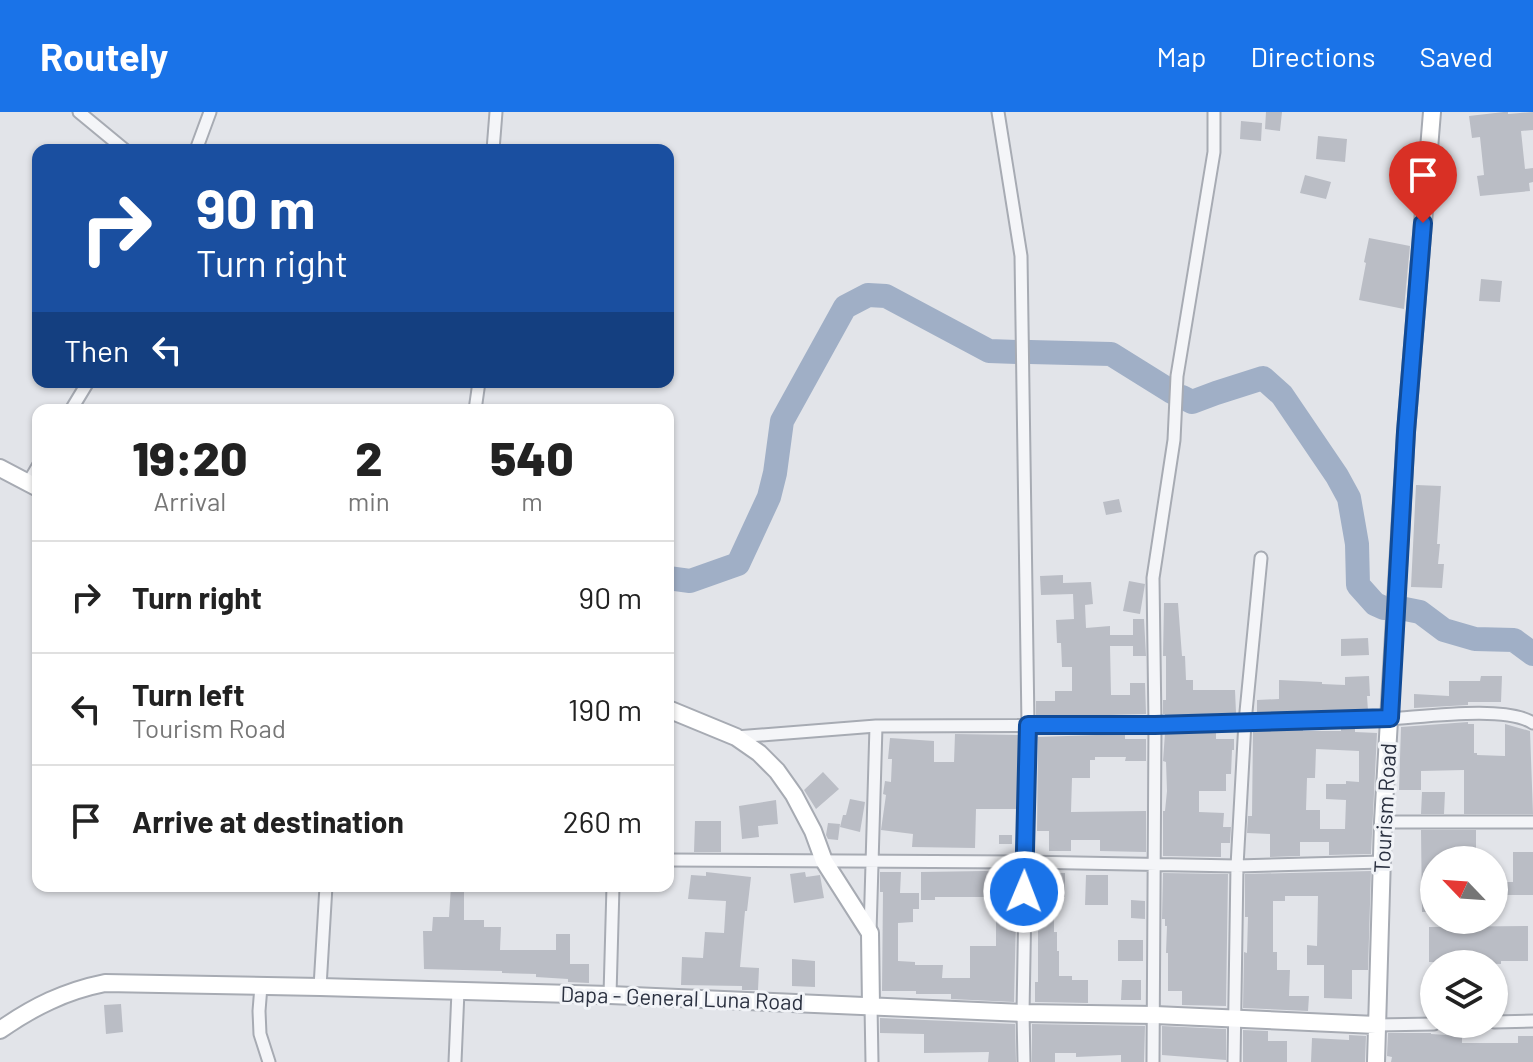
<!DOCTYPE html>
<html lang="en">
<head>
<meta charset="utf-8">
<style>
	:root { --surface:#fff; --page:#f6f6f6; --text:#222; --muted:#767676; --line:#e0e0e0; --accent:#1a73e8 }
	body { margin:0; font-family:Barlow,sans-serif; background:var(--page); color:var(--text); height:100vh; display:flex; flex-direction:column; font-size:30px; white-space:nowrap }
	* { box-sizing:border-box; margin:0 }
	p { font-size:26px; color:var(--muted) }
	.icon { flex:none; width:44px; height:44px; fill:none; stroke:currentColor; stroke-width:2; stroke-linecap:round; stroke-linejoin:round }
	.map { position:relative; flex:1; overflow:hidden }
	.side { position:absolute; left:32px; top:292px; width:642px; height:488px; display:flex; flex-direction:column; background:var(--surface); border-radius:16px; box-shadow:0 2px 6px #0004 }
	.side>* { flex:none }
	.banner { position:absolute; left:32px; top:32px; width:642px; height:244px; border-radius:16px; box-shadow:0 2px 6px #0004; background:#1a4fa0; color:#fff; overflow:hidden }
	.needle { width:52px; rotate:295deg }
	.fabs { position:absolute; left:1420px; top:734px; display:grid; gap:16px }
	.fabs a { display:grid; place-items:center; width:88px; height:88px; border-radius:50%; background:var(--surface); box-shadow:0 2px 6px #0004; font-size:40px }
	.pin { position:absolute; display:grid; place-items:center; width:68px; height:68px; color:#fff; margin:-82px -34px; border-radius:50% 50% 50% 0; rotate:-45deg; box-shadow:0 0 8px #0007 }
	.pin .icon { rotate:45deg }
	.me { position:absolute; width:88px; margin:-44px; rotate:1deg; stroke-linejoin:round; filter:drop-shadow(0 0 6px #0008) }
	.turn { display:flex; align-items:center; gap:28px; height:168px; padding:0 32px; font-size:36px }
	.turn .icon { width:104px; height:104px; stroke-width:2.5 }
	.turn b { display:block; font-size:56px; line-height:68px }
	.then { display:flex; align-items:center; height:76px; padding:0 32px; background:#0003; gap:16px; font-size:30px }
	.eta { display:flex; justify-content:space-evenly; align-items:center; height:136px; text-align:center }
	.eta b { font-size:48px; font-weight:800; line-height:56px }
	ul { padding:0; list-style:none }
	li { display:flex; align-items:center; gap:24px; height:112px; padding:0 32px; border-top:2px solid var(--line) }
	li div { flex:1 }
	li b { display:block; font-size:30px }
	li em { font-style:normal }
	header { display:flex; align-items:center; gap:48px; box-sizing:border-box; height:112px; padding:0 40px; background:var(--accent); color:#fff }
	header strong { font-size:38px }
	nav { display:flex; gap:44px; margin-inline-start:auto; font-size:28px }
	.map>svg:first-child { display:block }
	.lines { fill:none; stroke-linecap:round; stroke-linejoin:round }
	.river { stroke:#a0afc6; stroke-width:24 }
	.building { fill:#babdc5; fill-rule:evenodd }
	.street-casing { stroke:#a7abb3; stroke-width:15 }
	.secondary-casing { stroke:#a7abb3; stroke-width:20 }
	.street { stroke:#f4f5f8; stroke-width:11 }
	.secondary { stroke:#fff; stroke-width:16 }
	.route-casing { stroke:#114b97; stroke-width:20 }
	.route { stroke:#1a73e8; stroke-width:14 }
	.labels { text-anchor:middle; stroke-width:6; stroke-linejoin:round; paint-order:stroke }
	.street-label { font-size:22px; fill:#2b3140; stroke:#f1f3f7 }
</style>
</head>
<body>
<header>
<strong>Routely</strong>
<nav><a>Map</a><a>Directions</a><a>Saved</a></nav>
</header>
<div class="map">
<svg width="1533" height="950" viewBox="0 0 1533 950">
	<rect width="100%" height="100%" fill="#e2e4e9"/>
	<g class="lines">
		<path class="river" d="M1030,240l81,2 61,38
			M1182,285l10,5 24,-9 47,-15 19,17 55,81 12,22 8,46 1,41 17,19 9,4
			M668,466l22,3 48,-17 31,-67 6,-24 7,-52 63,-114 23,-12 18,1 103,55 28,1
			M1405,497l15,3 24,18 31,9 39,1 19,14"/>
	</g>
	<path class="building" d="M1266,0h16l-2,19 -15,-2z
		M1504,0h4v2l25,-2v18l-12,1 4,38 8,-1v14l-4,1 1,8 -50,5 -3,-20 7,-1 -4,-38 -8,1 -3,-22z
		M1241,9l21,2 -1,18 -21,-2z
		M1318,24l29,3 -2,23 -29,-3z
		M1305,63l26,7 -5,17 -26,-6z
		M1369,126l41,8 -6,63 -45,-9 7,-37 -2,-1z
		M1481,167l21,2 -2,21 -21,-1z
		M1416,373l25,1 -4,58h3l-2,20h6l-2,24 -31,-1z
		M1119,387l3,13 -16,3 -3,-13z
		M1063,463v8l28,-1 2,22 -8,1 1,23 24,-2v9h23v-16h11l2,37h-13v-10h-23l1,49h19v-12h15l1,31 -110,3v-16h19v-10h17v-24h-10l-1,-24h-4l-1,-23 18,-1 -1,-25 -32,1 -1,-19z
		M1129,469l16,3 -5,30 -17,-3z
		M1164,491h14l4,53h3l1,24h7v10h42l1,23 -71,3v-2h-2v-14h3v-44h-3z
		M1368,526l1,17 -28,1v-17z
		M1369,564l1,20h-3l1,15 -27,1v-2l-84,3v-13l22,-1v-19l43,2v2l23,1v-8z
		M1481,564h21l-1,26h-33v3l-54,3v-14l35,2v-15h31z
		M1468,610v2h6v29h3v2l28,1v-32l25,7 3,83h-69v-44l-43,1v19h-22l2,-63z
		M1355,616v4l22,1 -6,121 -42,1v-13h-29v14l-30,1v-23l-23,-1 1,-17h4l1,-85 50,-2v2h38v-2zM1316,637l43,2v31l-13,-1v3h-20v15l20,1 -1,29h-25v-19h-14l1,-32h8z
		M1216,620v7h18v11h-2l-1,24h-5v17h-27v21l25,1 -1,14h8l-1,16h-9v14l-58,-1v-45h2l2,-20 -1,-29 -3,-1 2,-28z
		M955,622l63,1v74h-42l-1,39 -63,-1 1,-13 -32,-4 5,-35 -3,-1 2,-13 6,1 1,-23h-4l2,-21 44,3v21h20z
		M1125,622v5h21v22h-21l1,-4h-31v3h-5v18h-18l-1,34 75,-1v41l-46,-1v-11h-29v11h-22v-20h-12l1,-94z
		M823,660l16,17 -23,20 -12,-19z
		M1422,680h23l-1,22h-23z
		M850,687l15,3 -5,30 -20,-5 3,-12h3z
		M776,688l2,24 -20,2 1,11 -17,2 -3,-33z
		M695,709h26v31h-27z
		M828,711l12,1 -2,16 -10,-1 -2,-4z
		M1421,718h55v30h-42v52h-12z
		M999,723h13v9h-13z
		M1513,740h20v43h-39v-13h19z
		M985,759l17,1v2l15,1 -3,127 -63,-3v-5h-35v-3h-34l1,-99h-3v-20h21l-1,21h19v16h-6v13l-15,1v38l17,1v3h28l-1,13h28v-32h26v-49h-61v3h-14v-28z
		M1371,759l-3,99h-16v29l-28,-1v-33h-17v-20l10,1 1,-50h-33v5h-12v51h4v18h13l-1,26h20l-1,15 -65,-3 1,-56 3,1 1,-36h-3v-43z
		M706,760l45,5 -4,34h-2l-5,56 19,1 -1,22h-16v-4l-61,-1 1,-28 21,1 2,-26 19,1 2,-32 -38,-2 3,-24 15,1z
		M805,760l1,5 14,-2 4,23 -30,5 -4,-29z
		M1039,761h26v24h-27z
		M1163,761l65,1 -2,132 -44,-1v-14h-14v-38h-2l1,-27h-2v-7h-3z
		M1086,763h22v30h-23z
		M451,774h13v34h20v7h17l-1,23h56v-16h14v30h19v19l-21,-1v-3l-32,-2v-3l-34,-1v-2l-78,-2 -1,-38h9l1,-14h16z
		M1131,788l14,1v18l-14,-1z
		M1038,805h16v15h3v19h2v25h13v4h16v23l-53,-1v-20h3z
		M1528,814v35h-27v3l-72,-2v-35z
		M1118,828h25v21h-25z
		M792,847l23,2v26l-23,-1z
		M1122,868h19v20h-20z
		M121,892l2,28 -17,2 -2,-29z
		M880,906l135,6 1,38h-28l1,-10 -65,1v-19l-44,-1z
		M1032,912l113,2 -1,36h-23v-7l-45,2v-4h-21v9h-23z
		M1162,914l64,3v31l-64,-5z
		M1243,918l25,1v10h19v21h-44z
		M1388,921h43v1l31,2v7h56v-7h15v26h-142l1,-5 -5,-1z
		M1349,923l17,1 -1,26h-54l1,-24 37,2z"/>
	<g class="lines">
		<g class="street-casing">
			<path id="street" d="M79,0l46,38
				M998,0l23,144 7,469 -5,288 1,49
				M196,38l14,-38
				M493,38l3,-38
				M71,298l17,-28
				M475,298l4,-28
				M28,371l10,-17
				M736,625l140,-11 279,-1 -2,-147 21,-138 3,-64 37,-224v-40
				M1383,710h150
				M668,748l357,2 212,4 145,-4
				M870,821l6,-207
				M261,874l-2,25 1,23 9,28
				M320,875l6,-101
				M610,883l3,-109
				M871,894l1,56
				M1494,910l39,-1
				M1376,913l58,-1
				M455,950l3,-71
				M1153,950l2,-337c78,-3 155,-4 233,-6 36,-2 117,-14 145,4
				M1234,950l3,-196 8,-144 16,-164"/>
		</g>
		<g class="secondary-casing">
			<path id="secondary" d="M0,356l38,20
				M668,597l68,28 23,16 18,18 17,24 19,36 11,30 46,72 1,73
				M0,918c33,-23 65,-39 105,-47l215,4 290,8 413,18 132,2 221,10
				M1376,950l7,-240 23,-390 26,-320"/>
		</g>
		<use href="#street" class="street"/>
		<use href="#secondary" class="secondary"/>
	</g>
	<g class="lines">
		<g class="route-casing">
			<path id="route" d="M1024,780l4,-167h127l235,-7 16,-286 17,-209"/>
		</g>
		<use href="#route" class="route"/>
	</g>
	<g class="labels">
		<g class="street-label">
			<text transform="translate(1385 696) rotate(-87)" y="8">Tourism Road</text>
			<text transform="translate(682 886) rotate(2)" y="8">Dapa - General Luna Road</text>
		</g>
	</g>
</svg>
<div class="fabs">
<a><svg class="needle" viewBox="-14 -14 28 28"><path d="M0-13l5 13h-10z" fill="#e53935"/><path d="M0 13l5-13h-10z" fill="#767676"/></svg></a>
<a><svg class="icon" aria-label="layers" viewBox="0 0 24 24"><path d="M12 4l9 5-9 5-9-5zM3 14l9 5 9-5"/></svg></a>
</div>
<div class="pin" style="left:1423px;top:111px;background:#d93025"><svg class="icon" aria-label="arrive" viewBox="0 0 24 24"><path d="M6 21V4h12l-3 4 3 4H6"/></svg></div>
<svg class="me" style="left:1024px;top:780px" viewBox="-20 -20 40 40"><circle r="17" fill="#1a73e8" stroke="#fff" stroke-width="3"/><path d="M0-11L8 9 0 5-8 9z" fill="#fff"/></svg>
<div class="banner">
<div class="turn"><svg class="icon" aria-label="right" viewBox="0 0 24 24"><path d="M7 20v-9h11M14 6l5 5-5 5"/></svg><div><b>90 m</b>Turn right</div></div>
<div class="then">Then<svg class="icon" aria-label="left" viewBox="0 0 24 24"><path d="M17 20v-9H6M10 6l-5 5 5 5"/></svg></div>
</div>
<section class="side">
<div class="eta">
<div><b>19:20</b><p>Arrival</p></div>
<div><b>2</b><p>min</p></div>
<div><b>540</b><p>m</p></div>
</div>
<ul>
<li><svg class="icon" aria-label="right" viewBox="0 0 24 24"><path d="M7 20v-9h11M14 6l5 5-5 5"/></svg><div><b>Turn right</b></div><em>90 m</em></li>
<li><svg class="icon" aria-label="left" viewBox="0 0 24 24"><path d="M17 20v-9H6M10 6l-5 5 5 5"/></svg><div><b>Turn left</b><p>Tourism Road</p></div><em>190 m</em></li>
<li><svg class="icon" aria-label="arrive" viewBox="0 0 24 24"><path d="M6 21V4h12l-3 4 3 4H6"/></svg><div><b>Arrive at destination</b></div><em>260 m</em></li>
</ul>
</section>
</div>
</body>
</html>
